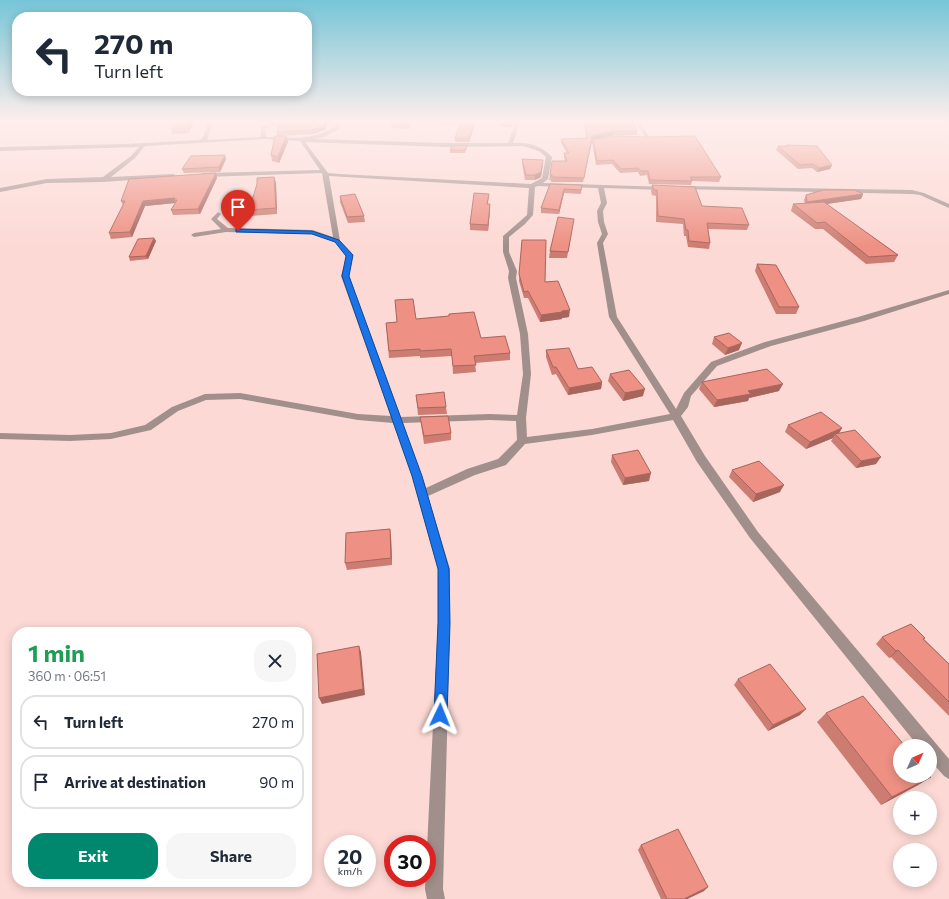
<!DOCTYPE html>
<html lang="en">
<head>
<meta charset="utf-8">
<style>
	:root { --surface:#fff; --page:#f6f6f7; --text:#1f2937; --muted:#747a83; --line:#e0e1e3; --accent:#00886e }
	body { margin:0; font-family:Commissioner,sans-serif; background:var(--page); color:var(--text); height:100vh; display:flex; flex-direction:column; font-size:15px; white-space:nowrap }
	* { box-sizing:border-box; margin:0 }
	p { font-size:13px; color:var(--muted) }
	.icon { flex:none; width:22px; height:22px; fill:none; stroke:currentColor; stroke-width:2; stroke-linecap:round; stroke-linejoin:round }
	.map { position:relative; flex:1; overflow:hidden }
	.side { position:absolute; left:12px; top:627px; width:300px; height:260px; display:flex; flex-direction:column; background:var(--surface); border-radius:16px; box-shadow:0 2px 10px #0003 }
	.side>* { flex:none }
	.hud { position:absolute; left:12px; top:12px; width:300px; height:84px; border-radius:16px; box-shadow:0 2px 10px #0003; background:#fff; color:var(--text); overflow:hidden }
	.needle { width:26px; rotate:46deg }
	.tools { position:absolute; left:893px; top:739px; display:grid; gap:8px }
	.tools a { display:grid; place-items:center; width:44px; height:44px; border-radius:50%; background:var(--surface); box-shadow:0 2px 10px #0003; font-size:20px }
	.speed { position:absolute; left:324px; top:835px; display:flex; gap:8px; font-size:20px; font-weight:700; text-align:center }
	.speed>* { display:grid; place-content:center; width:52px; height:52px; border-radius:50%; background:var(--surface); box-shadow:0 2px 10px #0003; line-height:1 }
	.speed small { font-size:10px; font-weight:400 }
	.speed .limit { border:6px solid #d22; background:#fff; color:#111 }
	.pin { position:absolute; display:grid; place-items:center; width:34px; height:34px; color:#fff; margin:-41px -17px; border-radius:50% 50% 50% 0; rotate:-45deg; box-shadow:0 0 4px #0007 }
	.pin .icon { rotate:45deg }
	.me { position:absolute; width:44px; margin:-22px; rotate:2deg; stroke-linejoin:round; filter:drop-shadow(0 0 3px #0008) }
	.turn { display:flex; align-items:center; gap:14px; height:84px; padding:0 16px; font-size:18px }
	.turn .icon { width:52px; height:52px; stroke-width:2.5 }
	.turn b { display:block; font-size:28px; line-height:34px }
	.round { display:grid; place-items:center; flex:none; width:42px; height:42px; border-radius:16px; background:var(--page) }
	.overview { display:flex; align-items:center; justify-content:space-between; height:68px; padding:0 16px }
	h1 { font-size:24px; font-weight:700; line-height:30px; color:#1e9e55 }
	.button { display:flex; gap:8px; margin-top:auto; padding:8px 16px }
	.button a { flex:1; height:46px; border-radius:16px; background:var(--accent); color:#fff; font-size:16px; font-weight:700; line-height:46px; text-align:center }
	.button a+a { background:var(--page); color:var(--text) }
	ul { padding:0; list-style:none }
	li { display:flex; align-items:center; gap:12px; height:54px; margin:0 8px 6px; padding:0 8px; border:2px solid var(--line); border-radius:16px }
	li div { flex:1 }
	li b { display:block; font-size:15px }
	li em { font-style:normal }
	.map>svg:first-child { display:block }
	.lines { fill:none; stroke-linecap:round; stroke-linejoin:round }
	.street { fill:#a18f8c; fill-rule:evenodd }
	.wall { fill:#cd7c71 }
	.shaded-wall { fill:#a7655c }
	.building { fill:#ee9083; stroke:#a7655c }
	.route { fill:#1a73e8; stroke:#114b97 }
</style>
</head>
<body>
<div class="map">
<svg width="949" height="899" viewBox="0 0 949 899">
	<rect width="100%" height="100%" fill="#fcd9d4"/>
	<g class="lines">
		<path class="street" d="M209,121h4l-6,19 54,-3v-10l17,-6h8l-21,8 1,8c29,1 43,4 69,-10l2,-6h4l-2,8 -15,8 -10,2 131,4h63l8,-22h4l-7,22c14,-1 29,3 39,14l-4,22 -5,4 123,4v2l-2,1 -60,-2 3,15 -4,8 1,11 4,12 -5,9 14,74 59,92 8,-16 27,-31 54,-20 93,-25 91,-27v4l-85,27 -93,25 -54,20 -26,30 -3,11 -7,9 24,40 53,76 191,227v20l-5,-3 -14,-16v-14h-12l-168,-208 -53,-76 -24,-42 -81,15 -67,9 -19,21 -31,10 -47,21 22,73v54l-7,266 2,10h-18l-2,-10 13,-266v-54l-26,-93 -19,-53 -35,-3 -118,-21 -34,1 -28,11 -27,19 -40,9 -41,2 -70,-2v-6l70,2 41,-2 34,-8 27,-18 33,-13 35,-1 118,21 33,2 -50,-140 6,-21 -12,-13 -23,-8 -86,-2 -32,5 -3,-2 3,-2 27,-4 -10,-10 7,-7 3,2 -4,5 11,9 85,2 20,7 -11,-64 -119,4 -3,-2 3,-2 117,-3 -20,-29 -36,-2 -119,7 -10,12 -24,19 62,-3 2,1v2l-72,5 -56,1 -47,9v-4l47,-9 56,-2 28,-21 8,-9 -139,4v-4l125,-3 74,-4 3,-1zM305,142l140,5 78,-1 16,5 7,6 -4,21 -11,6 -191,-10 -12,-1zM329,176l200,12 -2,27 -24,21v16l6,19 -1,7 12,56 3,40 -6,41 -27,-1 -89,3 -52,-141 4,-21 -13,-14zM538,186l60,2 3,15 -4,8 1,11 4,12 -5,9 12,74 61,97 -78,15 -65,8 -1,-19 5,-44 -3,-40 -12,-56 1,-7 -8,-19v-15l16,-13 8,-9 2,-28zM490,420l26,1 1,19 -19,19 -31,10 -41,19 -23,-65z
			M635,121h5l10,18 -16,1v-2l11,-1z
			M682,186l230,4 12,3 25,11v4l-29,-13 -8,-1 -232,-5v-2z"/>
	</g>
	<path class="wall" d="M176,121h19l-7,12 -16,1 -1,-5z
		M279,121h50l-4,9 -13,4 -33,2h7l2,6 -9,21 -7,-2 -1,-6 6,-19v-4z
		M392,121h84l-7,21h-14v-4l5,-13 -49,-2 -1,6 -18,-1 -1,-4z
		M499,121h13v6h-12z
		M584,121h49l4,10v4h-22l-20,4 126,38 -2,5 -27,-1 -1,4 -42,-1 -2,-9 -7,1 -2,-4 -18,1 -8,-9 -16,1 -4,-23v-2l-9,42h-32v-2h-2l1,-5 15,-14 -1,-4v-4h3l-6,-10v-4l25,-1z
		M787,145l45,20 -2,4 -13,3 -5,-4 -14,1 -22,-19 2,-4h8z
		M467,148l-2,5h-15v-3z
		M226,159l-6,13 -36,1 -2,-4z
		M522,159l21,6 -2,12 -6,3h-10l-3,-16z
		M274,177l2,6 1,31 -27,2 -1,-6z
		M217,178l-17,36 -27,1 -2,-5 4,-7 -30,3 -13,31 -21,2 -2,-6 14,-28 -2,-4z
		M550,184l32,1 -1,9 -17,-1 -5,21 -18,-1v-5z
		M652,185l50,21 47,19 -2,5 -39,-1 2,14 -1,6 -21,-2 -2,-11h-2l-1,-12 -27,-2v-26l-4,-1 -1,-4z
		M489,194l-1,10h2v6l-2,21 -18,-1v-6z
		M863,194l-2,5 -34,5 71,51 -4,7 -28,2 -43,-35h-8l-24,-18 2,-7h12l-1,-4 2,-5z
		M340,196l24,20 1,6 -17,1 -8,-21z
		M574,219l-7,39h-18l1,-7z
		M154,238l2,3 -8,18 -18,2 -1,-4z
		M522,240l23,42 24,35 -7,1v1l-22,3 -12,-24h-4l-5,-17z
		M757,264l42,43 -3,7h-20l-21,-43z
		M449,314l32,24 29,15v7l-35,3 1,9 -23,2 -1,-18 -32,2v-2l-31,2 -3,-35 11,-1 19,-3 33,-3z
		M714,337l25,13 -14,5 -13,-11z
		M546,350l32,19 24,13 -1,7 -33,6 -12,-21 -4,1 -6,-18z
		M610,374l33,22 -20,5 -15,-20z
		M702,382l77,9 -30,7 -1,3 -34,6 -15,-18z
		M416,395l30,12 1,7 -29,1z
		M420,417l31,16v7l-27,4z
		M788,425l54,3 -3,5 37,31 -20,4 -25,-27 2,-3 -27,11 -21,-17z
		M612,455l37,26 -26,4 -12,-23z
		M732,470l48,22 -27,10 -24,-25z
		M391,536l1,29 -45,5 -2,-7z
		M882,637l43,1 -1,1 25,25v52l-58,-59 -2,1 -13,-14z
		M738,679l62,36 -32,16 -34,-46z
		M826,713l105,64 -13,8 -37,20 -64,-83z
		M641,845l63,46 -17,8h-26l-23,-49z"/>
	<path class="shaded-wall" d="M191,121h4l-7,12 -1,-5z
		M326,121h3l-4,9 -13,4 -1,-4z
		M475,121h1l-7,21v-4z
		M615,131v4l-22,5v-2l-10,44 9,-46z
		M286,136l2,6 -9,21 -1,-6z
		M225,155l1,4 -6,13 -1,-5z
		M543,160l-2,17 -6,3v-5z
		M832,165l-2,4 -13,3 2,-4z
		M216,173l1,5 -17,36 -2,-5z
		M274,177l2,6 1,31 -1,-6z
		M564,189v4l-5,21v-4z
		M863,194l-2,5 -56,8 2,-5z
		M175,198l-1,2 1,3 -30,3 -13,31 -2,-5 13,-31z
		M490,204v6l-2,21v-6z
		M154,238l2,3 -8,18 -2,-3z
		M570,310l-1,7 -7,1v1l-22,3 1,-7z
		M742,343l-3,7 -14,5 3,-7z
		M602,382l-1,7 -33,6 1,-7z
		M783,384l-4,7 -30,7 -1,3 -34,6 3,-7 31,-9z
		M645,389l-2,7 -20,5 2,-8z
		M842,428l-4,7 -3,-1 -2,4 -27,11 4,-7z
		M881,457l-5,7 -20,4 5,-7z
		M651,473l-2,8 -26,4 2,-7z
		M784,485l-4,7 -27,10 3,-8z
		M390,529l1,7 1,29 -1,-7z
		M359,646l2,6 4,43 -43,9 -3,-6z
		M898,650l-7,7 -2,1 7,-7z
		M806,709l-6,6 -32,16 5,-6z
		M931,777l-13,8 -37,20 11,-8z
		M708,887l-4,4 -17,8h-3z"/>
	<path class="building" d="M176,121h15l-4,7 -16,1z
		M279,121h47l-2,5 -13,4 -34,2z
		M392,121h18v4l-19,-1z
		M461,121h14l-6,17h-14z
		M499,121h13v3h-12z
		M585,121h48l4,10h-22l-23,5 -8,42 -32,-1v-2h-2l2,-14h15l-3,-8h5l-8,-14 26,-1z
		M275,136h11l-8,21 -7,-2z
		M616,136l30,1 49,-1 26,41h-31l2,4 -42,-1 -2,-9h-7l-3,-3 -17,1 -8,-9 -16,1 -4,-23 3,1z
		M467,145l-2,5h-15l2,-4z
		M787,145l30,1 15,19 -13,3 -6,-4 -13,1 -22,-19h10z
		M225,155l-6,12 -37,2 9,-13z
		M522,159l21,1 -2,12 -6,3h-9z
		M216,173l-18,36 -27,1 6,-10h-3l1,-2 -32,3 -13,31 -21,1 16,-32h-4l8,-22z
		M274,177l2,31 -27,2 8,-26v-6z
		M550,184l32,1 -1,5 -17,-1 -5,21 -18,-2z
		M652,185l43,2 7,19 40,2 7,17 -42,-2 3,20 -21,-2 -1,-11h-2l-2,-11 -26,-3 -1,-26h-3z
		M823,190h32l8,4 -56,8 -1,-7z
		M474,193l15,1 -2,10h3l-2,21 -18,-1z
		M355,194l9,22 -17,1 -7,-21z
		M824,202l74,53 -29,2 -44,-35 -8,1 -24,-19z
		M558,217l16,2 -6,33 -18,-1z
		M154,238l-8,18 -17,1 9,-18z
		M522,240h24l-1,42 13,-1 12,29 -8,1v1l-21,3 -13,-24 -4,1 -5,-18z
		M757,264l19,1 23,42h-20z
		M413,299l3,20 33,-3v-2l25,-2 7,26 24,-2 5,17 -36,3 2,9 -23,1 -2,-17 -31,2v-2l-31,2 -3,-28 11,-1 -2,-22z
		M729,333l13,10 -14,5 -14,-11z
		M569,348l9,21 14,-2 10,15 -33,6 -13,-21h-3l-7,-17z
		M767,369l16,15 -35,7 3,3 -34,6 -15,-18z
		M629,370l16,19 -20,4 -15,-19z
		M444,392l2,15 -28,1 -2,-13z
		M821,412l21,16 -32,14 -22,-17z
		M448,416l3,17 -27,3 -4,-19z
		M855,430l26,27 -20,4 -26,-27z
		M638,450l13,23 -26,5 -13,-23z
		M759,461l25,24 -28,9 -24,-24z
		M390,529l1,29 -46,5 1,-30z
		M911,624l14,14 -2,1 26,25v38l-51,-52 -2,1 -14,-14z
		M359,646l4,43 -44,9 -2,-44z
		M770,664l36,45 -33,16 -35,-46z
		M863,696l42,50h-5v30h30l1,1 -39,20 -66,-84z
		M678,829l30,58 -24,12h-17l-26,-54z"/>
	<linearGradient id="sky" x2="0" y2="1"><stop stop-color="#76c5d7"/><stop offset="0.49" stop-color="#feeeec"/><stop offset="1" stop-color="#feeeec" stop-opacity="0"/></linearGradient>
	<rect width="949" height="247" fill="url(#sky)"/>
	<path class="route" d="M236,229l76,2 27,9 14,15 -4,21 73,200 27,93 1,54 -3,92 -2,5 -5,1 -4,-1 -2,-5 4,-92v-54l-26,-93 -70,-200 4,-20 -11,-14 -23,-8 -74,-2h-2z"/>
</svg>
<div class="tools">
<a><svg class="needle" viewBox="-14 -14 28 28"><path d="M0-13l5 13h-10z" fill="#e53935"/><path d="M0 13l5-13h-10z" fill="#747a83"/></svg></a>
<a>+</a>
<a>−</a>
</div>
<div class="speed"><div>20<small>km/h</small></div><div class="limit">30</div></div>
<div class="pin" style="left:238px;top:231px;background:#d93025"><svg class="icon" aria-label="arrive" viewBox="0 0 24 24"><path d="M6 21V4h12l-3 4 3 4H6"/></svg></div>
<svg class="me" style="left:440px;top:715px" viewBox="-20 -20 40 40"><path d="M0-17L14 15 0 8-14 15z" fill="#1a73e8" stroke="#fff" stroke-width="4"/></svg>
<div class="hud">
<div class="turn"><svg class="icon" aria-label="left" viewBox="0 0 24 24"><path d="M17 20v-9H6M10 6l-5 5 5 5"/></svg><div><b>270 m</b>Turn left</div></div>
</div>
<section class="side">
<div class="overview"><div><h1>1 min</h1><p>360 m · 06:51</p></div><a class="round"><svg class="icon" aria-label="close" viewBox="0 0 24 24"><path d="M6 6l12 12M18 6L6 18"/></svg></a></div>
<ul>
<li><svg class="icon" aria-label="left" viewBox="0 0 24 24"><path d="M17 20v-9H6M10 6l-5 5 5 5"/></svg><div><b>Turn left</b></div><em>270 m</em></li>
<li><svg class="icon" aria-label="arrive" viewBox="0 0 24 24"><path d="M6 21V4h12l-3 4 3 4H6"/></svg><div><b>Arrive at destination</b></div><em>90 m</em></li>
</ul>
<div class="button"><a>Exit</a><a>Share</a></div>
</section>
</div>
</body>
</html>
